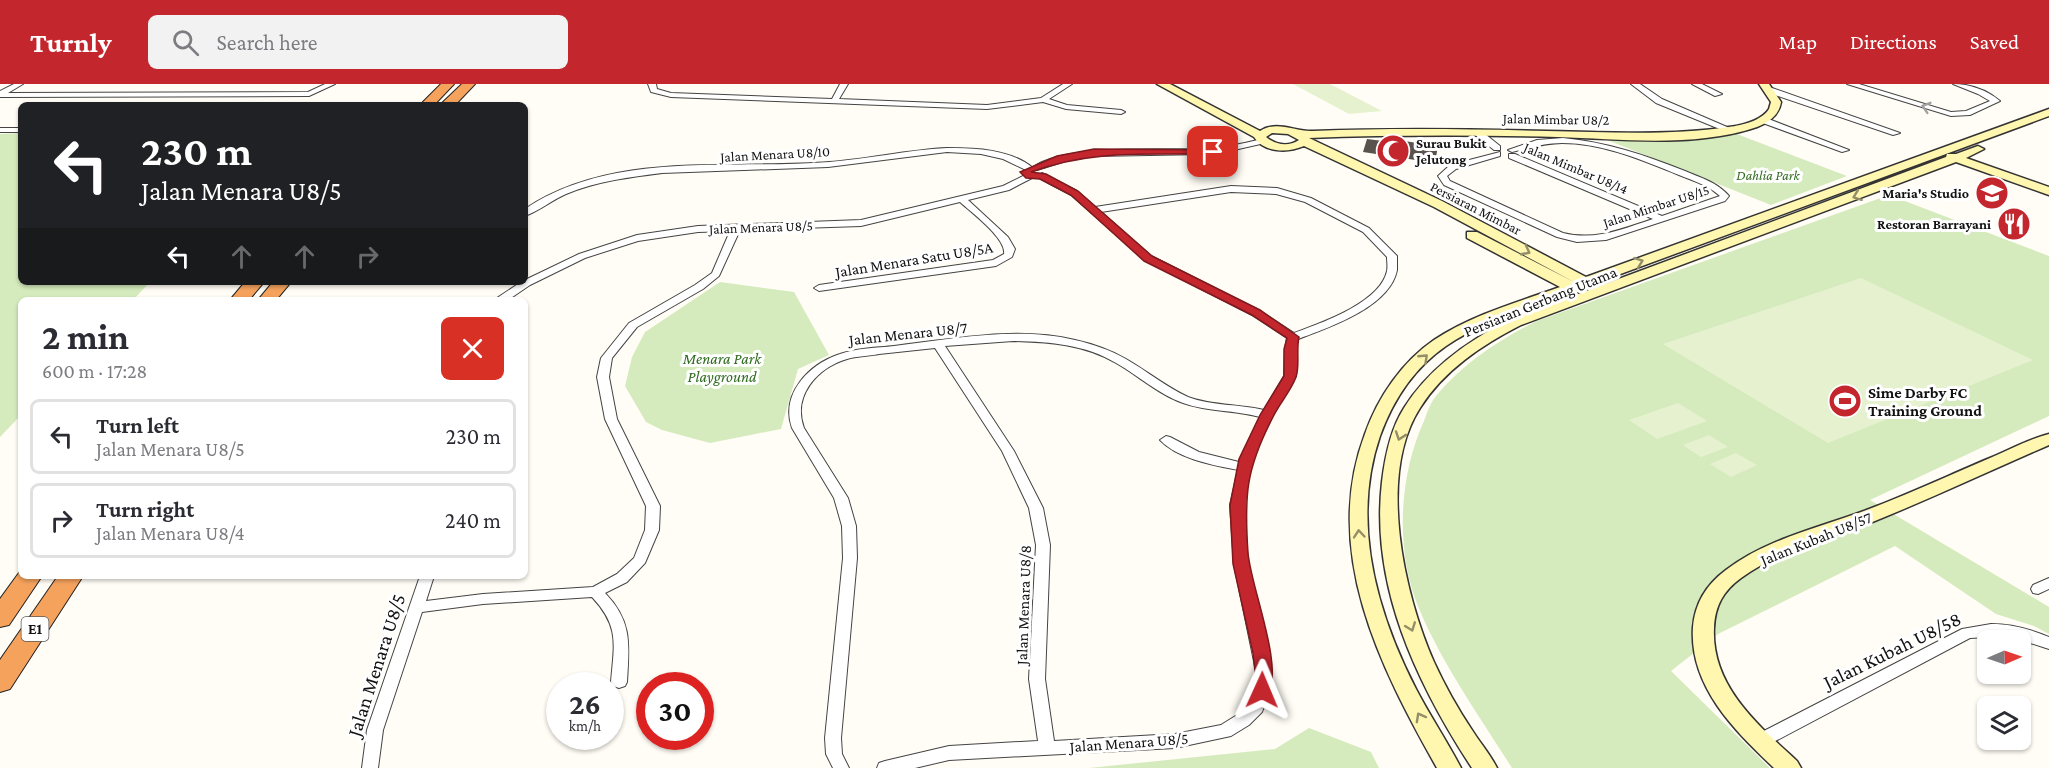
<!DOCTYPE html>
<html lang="en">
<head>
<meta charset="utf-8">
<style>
	:root { --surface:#fff; --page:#f2f2f3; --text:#2b2b33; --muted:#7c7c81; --line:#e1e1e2; --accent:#c4262e }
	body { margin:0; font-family:"Crimson Pro",serif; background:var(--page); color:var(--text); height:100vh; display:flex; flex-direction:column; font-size:22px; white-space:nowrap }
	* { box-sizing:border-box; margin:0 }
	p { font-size:20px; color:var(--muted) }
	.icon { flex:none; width:33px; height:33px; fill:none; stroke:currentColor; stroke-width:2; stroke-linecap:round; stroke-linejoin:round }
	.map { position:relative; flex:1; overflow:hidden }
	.panel { position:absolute; left:18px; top:213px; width:510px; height:282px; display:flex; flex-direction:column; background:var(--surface); border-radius:9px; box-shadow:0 2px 4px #0004 }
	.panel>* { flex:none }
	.top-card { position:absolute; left:18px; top:18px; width:510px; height:183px; border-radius:9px; box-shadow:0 2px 4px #0004; background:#202124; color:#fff; overflow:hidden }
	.needle { width:39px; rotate:88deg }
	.fabs { position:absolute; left:1977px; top:546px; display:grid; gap:12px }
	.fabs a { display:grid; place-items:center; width:54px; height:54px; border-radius:9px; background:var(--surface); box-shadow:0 2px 4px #0004; font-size:30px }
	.speed { position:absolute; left:546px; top:588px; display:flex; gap:12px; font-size:30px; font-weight:700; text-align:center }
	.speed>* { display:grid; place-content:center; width:78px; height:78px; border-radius:50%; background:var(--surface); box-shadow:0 2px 4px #0004; line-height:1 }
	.speed small { font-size:15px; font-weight:400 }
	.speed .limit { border:9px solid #d22; background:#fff; color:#111 }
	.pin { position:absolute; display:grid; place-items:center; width:51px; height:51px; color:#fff; margin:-26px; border-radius:12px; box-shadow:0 3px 9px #0006 }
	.me { position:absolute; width:66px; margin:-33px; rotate:1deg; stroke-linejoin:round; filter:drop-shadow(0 0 4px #0008) }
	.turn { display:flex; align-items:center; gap:21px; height:126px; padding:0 24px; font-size:27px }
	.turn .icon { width:78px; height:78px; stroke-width:2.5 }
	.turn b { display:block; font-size:42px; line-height:51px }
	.lanes { display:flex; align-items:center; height:57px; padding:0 24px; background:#0003; justify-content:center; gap:30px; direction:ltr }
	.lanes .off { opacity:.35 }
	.round { display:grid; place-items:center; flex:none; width:63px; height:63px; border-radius:9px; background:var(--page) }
	.head { display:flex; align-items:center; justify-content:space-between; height:102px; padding:0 24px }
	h1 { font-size:36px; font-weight:700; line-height:45px }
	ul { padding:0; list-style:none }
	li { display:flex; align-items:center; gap:18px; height:75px; margin:0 12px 9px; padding:0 12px; border:3px solid var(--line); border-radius:9px }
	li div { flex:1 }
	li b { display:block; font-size:22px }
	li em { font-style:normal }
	header { display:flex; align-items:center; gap:36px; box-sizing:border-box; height:84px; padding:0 30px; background:var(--accent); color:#fff }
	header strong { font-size:28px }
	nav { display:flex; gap:33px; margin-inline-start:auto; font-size:21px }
	.search { width:420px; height:54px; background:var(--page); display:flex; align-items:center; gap:15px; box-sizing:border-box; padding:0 21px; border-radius:9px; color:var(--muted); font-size:22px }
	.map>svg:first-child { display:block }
	.green { fill:#d5ebbd }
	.pitch { fill:#e6f2cf }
	.building { fill:#5a524d }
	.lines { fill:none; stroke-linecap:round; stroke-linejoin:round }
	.street-casing { stroke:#444; stroke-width:2 }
	.secondary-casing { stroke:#333; stroke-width:3 }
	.highway-casing { stroke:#222; stroke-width:2 }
	.street { fill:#fff; fill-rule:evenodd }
	.secondary { fill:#fff6b0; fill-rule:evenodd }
	.highway { fill:#f5a25d; fill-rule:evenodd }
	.oneway { stroke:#a0a0a0 }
	.oneway2 { stroke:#948f68 }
	.route { fill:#c4262e; stroke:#7f191e; stroke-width:1.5 }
	.labels { text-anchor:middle; stroke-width:6; stroke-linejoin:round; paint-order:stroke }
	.far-street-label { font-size:14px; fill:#111; stroke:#fff }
	.far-poi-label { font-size:14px; font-weight:bold; fill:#111; stroke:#fff; text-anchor:end }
	.far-park-label { font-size:14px; font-style:italic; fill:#2f6b1f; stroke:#fff }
	.shield { fill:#fff; stroke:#585858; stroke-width:1.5 }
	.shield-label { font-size:15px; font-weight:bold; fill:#111 }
	.street-label { font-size:16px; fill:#111; stroke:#fff }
	.park-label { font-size:16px; font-style:italic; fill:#2f6b1f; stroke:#fff }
	.poi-label { font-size:16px; font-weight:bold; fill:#111; stroke:#fff; text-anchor:start }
	.near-street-label { font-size:20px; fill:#111; stroke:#fff }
</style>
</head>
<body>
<header>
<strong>Turnly</strong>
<div class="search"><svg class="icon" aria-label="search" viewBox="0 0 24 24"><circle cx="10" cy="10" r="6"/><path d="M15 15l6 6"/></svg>Search here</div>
<nav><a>Map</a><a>Directions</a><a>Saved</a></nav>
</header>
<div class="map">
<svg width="2049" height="684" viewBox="0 0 2049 684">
	<rect width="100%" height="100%" fill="#fffdf5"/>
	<path class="green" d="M21,49v149h129l-17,18h-112v115l-21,22v-303z
		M1734,49l113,43 -76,29 -169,-67z
		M1889,111l160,61v160l-179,84 179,107v27l-15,-8 -38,-12 -101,-68 -177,88 -47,37 99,97h-258c-32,-51 -68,-101 -92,-157 -25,-58 -22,-133 4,-190 3,-8 6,-18 12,-25 26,-32 64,-57 101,-75z
		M720,198l74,10 35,63 -31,14 -17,60 -71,14 -48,-13 -16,-8 -21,-36 7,-29 13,-25z
		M1309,644l62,24 8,16h-290l186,-19z"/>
	<path class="pitch" d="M1293,0h37l52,27 -33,3z
		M1861,194l172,82 -205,83 -165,-99z
		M1678,319l29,18 -50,18 -28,-19z
		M1709,351l19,12 -27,10 -18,-12z
		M1736,369l21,12 -26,12 -21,-13z"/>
	<path class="building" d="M1384,54l54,8 -3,17 -72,-11 4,-13 16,2z"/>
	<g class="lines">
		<g class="street-casing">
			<path id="street" d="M14,0h9l-15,9 300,-1 17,-8h10l-26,12 -309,1v-6z
				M648,0h8l1,5 14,4 161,6 8,-15h8l-9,15 148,6 54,-7 22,-14h9l-23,15 18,6 54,5 4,2 -4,2 -55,-5 -23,-7 -56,7 -316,-12 -20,-5z
				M1631,0h9l22,15 72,31 -7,2 -71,-29z
				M1692,0h10l20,10 -7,2z
				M1847,0h12l92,28 15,-1 24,-10 -12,-7 -25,-10c17,0 34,6 47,17l-30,14 -19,1z
				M1766,4h6l128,45 -7,2 -127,-43z
				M1760,34h6l83,32 -7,2 -82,-30z
				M0,44h21v4h-21z
				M1474,46h6l20,16v4h-6l-20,-16z
				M1563,54c43,4 82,17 122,33 16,7 32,11 44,25l-4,5 -119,39 -29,2 -20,-5 -113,-52 -6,-9 12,-11 50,-13v4l-44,13 -9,7 3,5 113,52c33,8 59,-4 90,-14l-144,-61v-4h6l147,62 58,-20c-12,-11 -26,-15 -41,-21 -37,-15 -76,-32 -117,-32 -17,0 -33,5 -50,9l-4,-2 29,-10z
				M1262,55l4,2 -1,2 -31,7 -28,4 -113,2 -27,5 -29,9 -4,-3c34,-24 127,-16 169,-18 21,-1 40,-5 60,-10z
				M947,64c27,0 64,1 86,20l-7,2 -23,-11 -22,-5 -34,-2 -119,15 -166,6c-32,4 -65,8 -96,21 -14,6 -27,17 -41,22v-7c88,-59 204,-39 304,-47 39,-3 78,-12 118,-14z
				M1029,89l4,3 -1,2 -23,12 -41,10 40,37 7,12 -3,8 -16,9 -177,25 -5,-3 5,-3 174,-25 11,-6c3,-15 -33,-42 -44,-52l-99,24 -121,4 -21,46 -16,13 -66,38 -25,31 -3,19 8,42 43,87 -1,24 -14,33 -18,19 -22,11c28,29 24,52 22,89l-2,4 -6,2 -6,-2 -2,-4c3,-38 9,-55 -19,-85l-109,7 -61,8 -39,118 -5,38h-16l5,-38 53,-154h14l-8,25 57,-7 110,-7 24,-13 17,-16 11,-28 1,-24 -41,-87 -8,-42 4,-19 28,-35 66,-38 17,-12 18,-42 -32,1 -60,9 -53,17 -55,27 -22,15h-12l1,-2 24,-16h4v-2l54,-26 58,-19 61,-9 163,-6 142,-34z
				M1042,89l35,18 18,16 136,-21 46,2 34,10 58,30 28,28c0,5 0,10 0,14 -7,37 -69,58 -99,69l-3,10 1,27 -23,39 -21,44 -8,46 4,59 24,107 -2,19 -8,22 -13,13 -18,11 -56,12 -226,12 -34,8h-38l2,-5 6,-2 64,-15 89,-5 -9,-62 7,-134 -7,-37 -27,-57 -67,-103c-19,2 -37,4 -56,6 -10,2 -22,2 -32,5 -30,9 -55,37 -43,69l44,70 8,28 1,32 -16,180 1,16 7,14h-16l-7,-14 -1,-16 18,-180 -1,-32 -8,-28 -42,-70c-12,-34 17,-64 48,-74 17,-6 37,-6 54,-8 59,-7 123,-20 181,-6 18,4 35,10 51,19 21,12 40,28 62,38 24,9 51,7 76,13l20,-34 1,-27 2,-11 -35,-23 -107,-55 -74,-65 -32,-17 -1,-2zM1231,108l45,2 29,8 58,30 24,25c0,4 1,10 0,14 -7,32 -66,52 -93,62l-34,-22 -109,-55 -50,-44zM1013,257c36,1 71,3 103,22 23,13 42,31 67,40 25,9 52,7 77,14l-21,45 -40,-10 -29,-15 -4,-1 -6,4c18,19 53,25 78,30l-8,35 4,59 22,107 -2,19 -5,14 -12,11 -16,10 -46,9 -121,7 -9,-62 5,-134 -7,-37 -29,-57 -69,-105z
				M2049,494v11l-11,5 -5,-1 -2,-4 2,-4z
				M1991,540c21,0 39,5 58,13v12l-40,-13 -39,2 -204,108 -6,2 -6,-2 -2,-5 2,-5 208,-107z"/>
		</g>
		<g class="secondary-casing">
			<path id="secondary" d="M1157,0h13l90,47c17,-11 35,1 53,0 78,-3 155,-2 233,0 61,1 123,5 183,-4 14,-2 32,-6 40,-18l2,-7 -12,-18h10l12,18c-2,13 -11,20 -24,25 -62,21 -136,12 -200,10 -83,-2 -165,-2 -248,1l133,63 144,76 463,-168v7l-453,167 -1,5 -11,-1 -5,5h-8c-42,16 -88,29 -125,54 -32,22 -53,54 -66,90 -29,85 -4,175 36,253 14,27 31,52 45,79h-24c-57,-101 -116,-217 -72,-334 13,-37 37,-72 69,-94 38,-25 84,-38 126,-53l-93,-49v-6h10l97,50 -140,-75 -130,-61c-16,7 -40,7 -50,-9zM1272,49l16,1 11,6c-11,7 -23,5 -33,-3z
				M1978,62l6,3 -18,9 83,29v8l-93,-33 -435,163c-39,20 -77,45 -101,83 -43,67 -16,186 14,254 11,24 24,47 38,68 8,13 18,24 25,38h-25c-55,-84 -102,-182 -90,-286 3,-25 8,-52 22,-74 25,-40 65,-68 107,-89l435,-162 1,-3h9z
				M2049,350v11c-60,26 -119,54 -179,78 -43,16 -92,28 -129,55 -18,13 -26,28 -27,50 -3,58 44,97 83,133l4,7h-27c-40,-38 -85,-82 -81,-141 2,-24 14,-43 33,-57 43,-33 101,-44 151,-64 38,-15 75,-32 113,-48 19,-8 39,-19 59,-24z"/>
		</g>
		<g class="highway-casing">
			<path id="highway" d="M441,0h13l-20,21h-14z
				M462,0h13l-20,21h-15z
				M245,198h19l-15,18h-19z
				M273,198h18l-15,18h-18z
				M21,486v6h21l-33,49 -9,2v-28z
				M58,492h25l-73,113 -10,3v-32z"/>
		</g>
		<use href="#street" class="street"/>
		<use href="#secondary" class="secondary"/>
		<use href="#highway" class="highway"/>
	</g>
	<defs><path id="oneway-chevron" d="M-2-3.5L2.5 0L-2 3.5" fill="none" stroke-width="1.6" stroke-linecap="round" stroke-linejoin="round" transform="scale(1.5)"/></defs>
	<use class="oneway" href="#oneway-chevron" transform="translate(1926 23) rotate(-163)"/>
	<g class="oneway2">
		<use href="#oneway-chevron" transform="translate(1857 112) rotate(159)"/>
		<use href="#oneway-chevron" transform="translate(1526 167) rotate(28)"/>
		<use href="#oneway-chevron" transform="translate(1639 178) rotate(-20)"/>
		<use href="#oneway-chevron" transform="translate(1424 274) rotate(-43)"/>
		<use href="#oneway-chevron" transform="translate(1400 352) rotate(109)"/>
		<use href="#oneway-chevron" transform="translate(1359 450) rotate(-95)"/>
		<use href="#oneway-chevron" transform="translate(1411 543) rotate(69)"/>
		<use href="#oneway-chevron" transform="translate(1420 633) rotate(-119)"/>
	</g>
	<path class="route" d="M1094,65l122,1v4h-3c-65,1 -119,-5 -182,18l15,2 32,17 74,65 108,54 39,27c-3,13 1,29 -3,40 -5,14 -17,27 -23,40 -27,52 -29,78 -25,136 3,35 36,113 20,142h-13l-2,-5 2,-19 -2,-18 -20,-89 -3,-59 9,-46 21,-44 24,-39v-27l3,-11 -35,-23 -108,-54 -73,-66 -31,-16 -14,-1 -6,-6 37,-16z"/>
	<defs>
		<g id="mosque-disc" transform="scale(1.725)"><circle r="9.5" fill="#c4262e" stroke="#fff"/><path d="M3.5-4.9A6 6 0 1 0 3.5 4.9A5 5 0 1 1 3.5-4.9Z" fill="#fff"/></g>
		<g id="school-disc" transform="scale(1.725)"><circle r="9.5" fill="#c4262e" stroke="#fff"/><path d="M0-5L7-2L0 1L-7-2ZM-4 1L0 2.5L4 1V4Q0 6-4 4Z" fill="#fff"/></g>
		<g id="restaurant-disc" transform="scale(1.725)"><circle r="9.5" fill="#c4262e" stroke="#fff"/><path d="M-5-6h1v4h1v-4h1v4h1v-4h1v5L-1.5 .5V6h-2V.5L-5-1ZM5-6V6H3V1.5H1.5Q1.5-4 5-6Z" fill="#fff"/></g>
		<g id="stadium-disc" transform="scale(1.725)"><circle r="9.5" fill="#c4262e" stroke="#fff"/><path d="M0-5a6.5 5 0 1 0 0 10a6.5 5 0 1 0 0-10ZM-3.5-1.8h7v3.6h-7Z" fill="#fff"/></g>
	</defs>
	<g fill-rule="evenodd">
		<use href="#mosque-disc" x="1393" y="67"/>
		<use href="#school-disc" x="1992" y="109"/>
		<use href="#restaurant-disc" x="2014" y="140"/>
		<use href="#stadium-disc" x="1845" y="317"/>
	</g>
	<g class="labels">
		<g class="far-street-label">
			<text transform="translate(1556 35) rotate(1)" y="5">Jalan Mimbar U8/2</text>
			<text transform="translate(775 70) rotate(-3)" y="5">Jalan Menara U8/10</text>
			<text transform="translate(1576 84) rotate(23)" y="5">Jalan Mimbar U8/14</text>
			<text transform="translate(1656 122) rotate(-18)" y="5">Jalan Mimbar U8/15</text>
			<text transform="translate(1476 124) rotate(27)" y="5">Persiaran Mimbar</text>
			<text transform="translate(761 143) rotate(-2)" y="5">Jalan Menara U8/5</text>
		</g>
		<g class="far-poi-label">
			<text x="1416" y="64" text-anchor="start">Surau Bukit<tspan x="1416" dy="16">Jelutong</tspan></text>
			<text x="1969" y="114">Maria's Studio</text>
			<text x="1991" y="145">Restoran Barrayani</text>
		</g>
		<g class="far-park-label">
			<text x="1768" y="96">Dahlia Park</text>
		</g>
		<rect class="shield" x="21.5" y="533" width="27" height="24" rx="4.5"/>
		<g class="shield-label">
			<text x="35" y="550">E1</text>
		</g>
		<g class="street-label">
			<text transform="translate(914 175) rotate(-9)" y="6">Jalan Menara Satu U8/5A</text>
			<text transform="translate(1540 217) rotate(-22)" y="6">Persiaran Gerbang Utama</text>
			<text transform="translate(908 249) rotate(-6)" y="6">Jalan Menara U8/7</text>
			<text transform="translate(1816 454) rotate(-22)" y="6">Jalan Kubah U8/57</text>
			<text transform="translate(1023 521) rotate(-88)" y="6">Jalan Menara U8/8</text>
			<text transform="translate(1129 658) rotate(-4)" y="6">Jalan Menara U8/5</text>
		</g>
		<g class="park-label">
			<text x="722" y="280">Menara Park<tspan x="722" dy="18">Playground</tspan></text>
		</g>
		<g class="poi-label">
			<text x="1868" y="314">Sime Darby FC<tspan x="1868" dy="18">Training Ground</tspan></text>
		</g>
		<g class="near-street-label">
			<text transform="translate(1892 566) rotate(-26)" y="7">Jalan Kubah U8/58</text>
			<text transform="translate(376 581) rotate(-72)" y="7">Jalan Menara U8/5</text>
		</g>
	</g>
</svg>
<div class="fabs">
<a><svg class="needle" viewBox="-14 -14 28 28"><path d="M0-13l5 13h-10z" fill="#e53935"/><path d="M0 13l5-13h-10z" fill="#7c7c81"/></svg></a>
<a><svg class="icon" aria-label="layers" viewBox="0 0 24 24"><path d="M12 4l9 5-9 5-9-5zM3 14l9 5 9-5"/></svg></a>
</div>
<div class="speed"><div>26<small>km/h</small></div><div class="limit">30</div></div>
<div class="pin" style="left:1213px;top:68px;background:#d93025"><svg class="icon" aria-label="arrive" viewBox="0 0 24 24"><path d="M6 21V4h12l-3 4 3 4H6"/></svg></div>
<svg class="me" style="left:1262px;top:606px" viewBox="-20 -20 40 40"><path d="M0-17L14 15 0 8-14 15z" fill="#c4262e" stroke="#fff" stroke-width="4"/></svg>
<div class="top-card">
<div class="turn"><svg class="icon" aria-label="left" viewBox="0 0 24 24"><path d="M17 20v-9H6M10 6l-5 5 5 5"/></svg><div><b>230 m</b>Jalan Menara U8/5</div></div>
<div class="lanes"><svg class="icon" aria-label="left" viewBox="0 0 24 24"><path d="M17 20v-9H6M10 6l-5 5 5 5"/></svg><svg class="icon off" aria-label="ahead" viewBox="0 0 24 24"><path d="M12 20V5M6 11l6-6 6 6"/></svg><svg class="icon off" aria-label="ahead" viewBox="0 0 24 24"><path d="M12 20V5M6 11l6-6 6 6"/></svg><svg class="icon off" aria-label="right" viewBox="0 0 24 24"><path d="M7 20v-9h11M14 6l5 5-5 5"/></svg></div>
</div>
<section class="panel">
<div class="head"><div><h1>2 min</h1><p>600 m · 17:28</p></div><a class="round" style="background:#d93025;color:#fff"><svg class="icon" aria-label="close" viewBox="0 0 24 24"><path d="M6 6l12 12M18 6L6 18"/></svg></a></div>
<ul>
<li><svg class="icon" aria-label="left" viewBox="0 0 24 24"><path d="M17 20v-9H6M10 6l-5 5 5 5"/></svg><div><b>Turn left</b><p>Jalan Menara U8/5</p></div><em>230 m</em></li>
<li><svg class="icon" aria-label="right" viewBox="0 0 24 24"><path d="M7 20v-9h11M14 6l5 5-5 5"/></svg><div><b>Turn right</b><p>Jalan Menara U8/4</p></div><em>240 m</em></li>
</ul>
</section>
</div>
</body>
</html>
